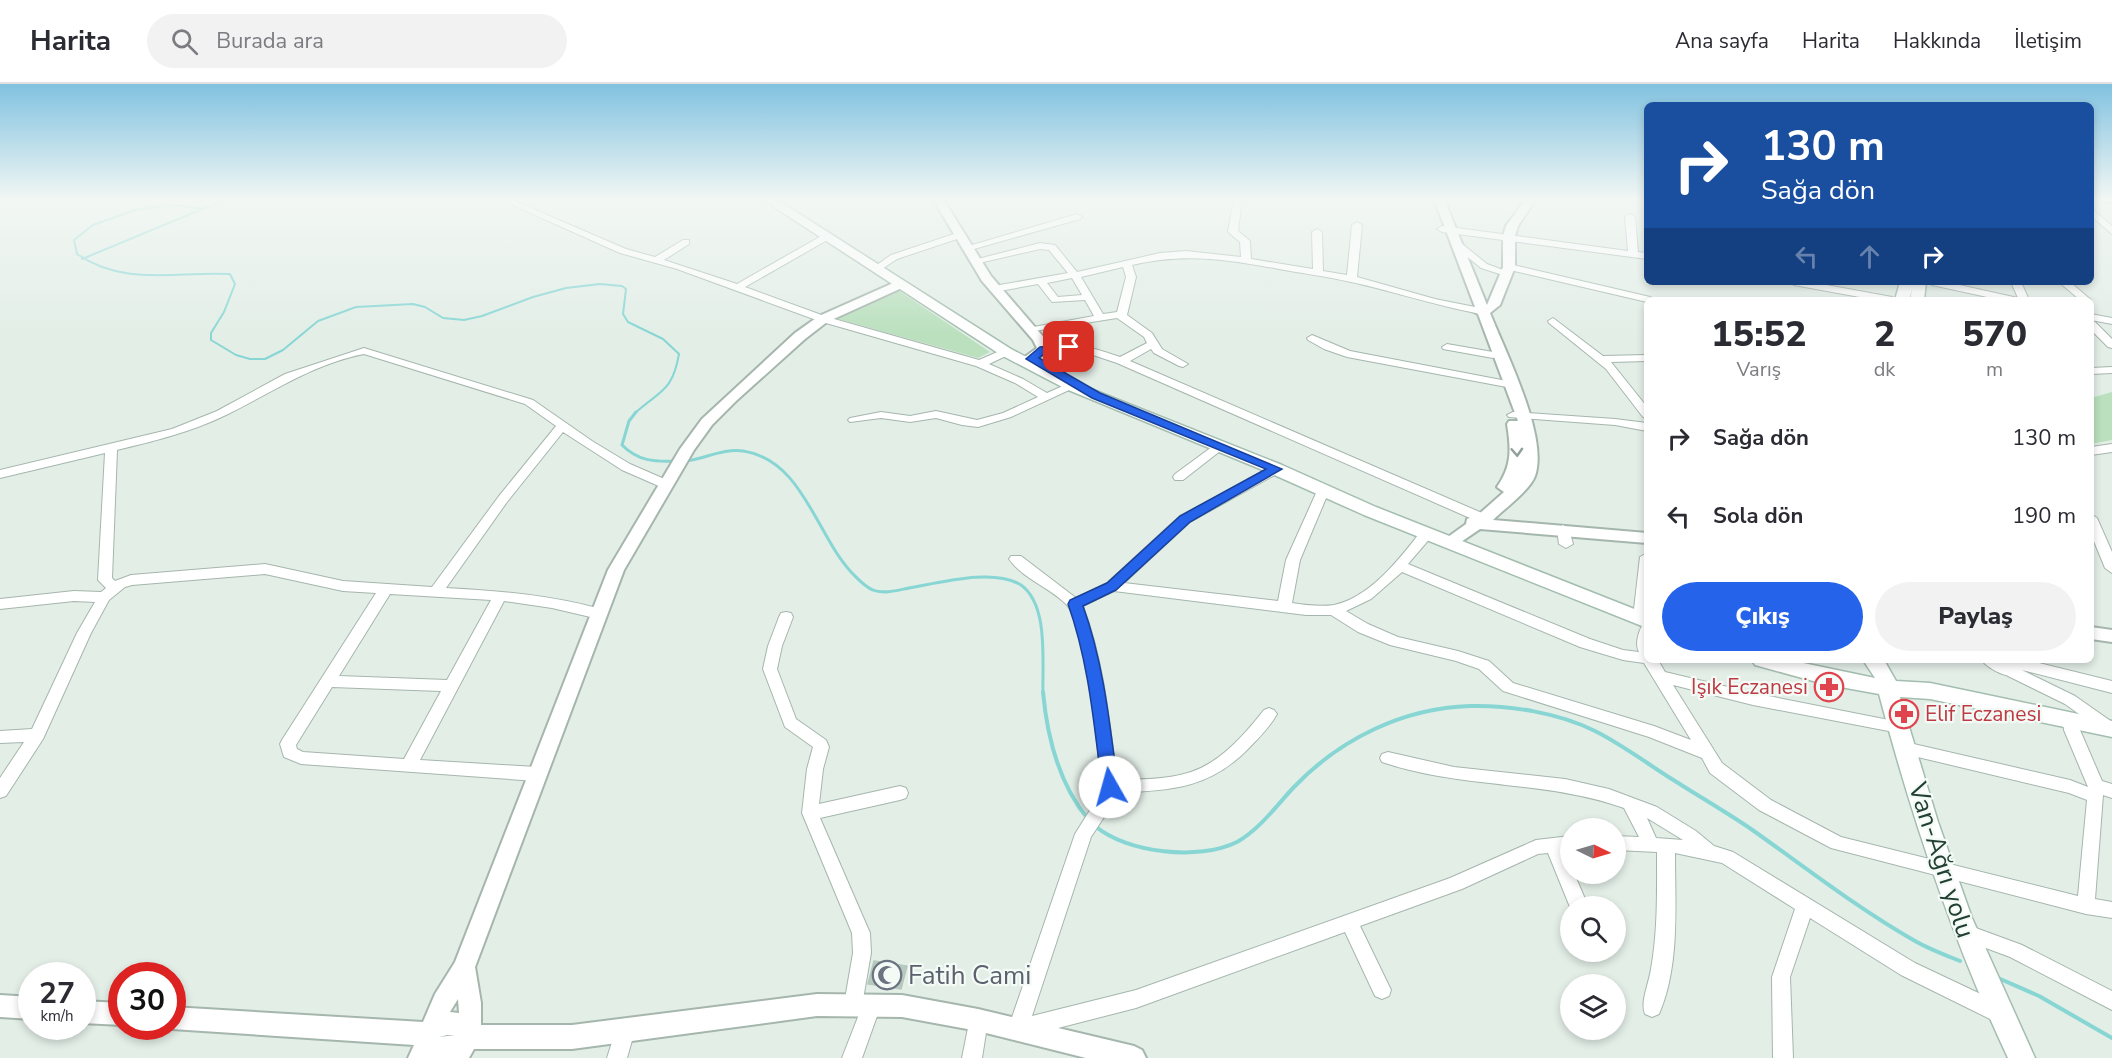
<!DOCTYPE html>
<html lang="tr">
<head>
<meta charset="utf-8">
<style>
	:root { --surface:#fff; --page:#f2f2f3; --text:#2b2b33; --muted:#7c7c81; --line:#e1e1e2; --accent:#2563eb }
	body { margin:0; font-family:"Nunito Sans",sans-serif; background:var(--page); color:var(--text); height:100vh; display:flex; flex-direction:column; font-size:22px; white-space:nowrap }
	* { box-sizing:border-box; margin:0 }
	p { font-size:20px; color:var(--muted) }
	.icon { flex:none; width:33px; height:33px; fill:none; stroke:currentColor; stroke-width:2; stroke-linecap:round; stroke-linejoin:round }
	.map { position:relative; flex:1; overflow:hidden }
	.side { position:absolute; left:1644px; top:213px; width:450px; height:366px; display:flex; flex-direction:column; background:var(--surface); border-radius:9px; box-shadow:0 3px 9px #0003 }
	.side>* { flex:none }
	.banner { position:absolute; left:1644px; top:18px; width:450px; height:183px; border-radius:9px; box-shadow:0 3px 9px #0003; background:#1a4fa0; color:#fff; overflow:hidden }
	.needle { width:39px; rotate:95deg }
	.buttons { position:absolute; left:1560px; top:734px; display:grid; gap:12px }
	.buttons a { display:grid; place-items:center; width:66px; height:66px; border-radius:50%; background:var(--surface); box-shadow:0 3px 9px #0003; font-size:30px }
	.speed { position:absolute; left:18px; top:878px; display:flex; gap:12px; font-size:30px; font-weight:700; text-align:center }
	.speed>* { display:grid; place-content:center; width:78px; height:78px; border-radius:50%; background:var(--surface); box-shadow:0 3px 9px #0003; line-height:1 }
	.speed small { font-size:15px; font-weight:400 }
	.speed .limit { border:9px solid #d22; background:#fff; color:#111 }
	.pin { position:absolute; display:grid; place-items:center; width:51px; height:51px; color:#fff; margin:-26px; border-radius:12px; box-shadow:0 3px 9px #0006 }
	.me { position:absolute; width:66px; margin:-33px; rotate:353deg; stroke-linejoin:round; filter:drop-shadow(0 0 4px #0008) }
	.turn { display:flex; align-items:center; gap:21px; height:126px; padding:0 18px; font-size:27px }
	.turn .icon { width:78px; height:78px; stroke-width:2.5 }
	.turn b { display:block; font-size:42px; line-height:51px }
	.lanes { display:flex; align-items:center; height:57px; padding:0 18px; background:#0003; justify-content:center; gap:30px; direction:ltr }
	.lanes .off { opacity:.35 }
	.eta { display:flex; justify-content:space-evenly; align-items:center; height:102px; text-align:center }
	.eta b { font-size:36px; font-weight:800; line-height:42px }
	.button { display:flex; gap:12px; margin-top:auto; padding:12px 18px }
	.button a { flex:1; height:69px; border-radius:36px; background:var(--accent); color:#fff; font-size:24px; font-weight:800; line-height:69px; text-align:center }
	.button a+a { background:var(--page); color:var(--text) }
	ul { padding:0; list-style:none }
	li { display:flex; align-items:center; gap:18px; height:78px; padding:0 18px }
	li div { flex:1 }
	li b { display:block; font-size:22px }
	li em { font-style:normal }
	header { display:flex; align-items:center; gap:36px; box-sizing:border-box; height:84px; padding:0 30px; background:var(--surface); border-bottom:2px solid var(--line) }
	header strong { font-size:28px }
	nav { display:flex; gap:33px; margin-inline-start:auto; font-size:21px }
	.search { width:420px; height:54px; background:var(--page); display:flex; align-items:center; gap:15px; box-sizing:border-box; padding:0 21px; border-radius:33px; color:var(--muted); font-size:22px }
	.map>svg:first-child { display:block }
	.green { fill:#bae0be }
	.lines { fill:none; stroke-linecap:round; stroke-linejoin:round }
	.stream-far2 { stroke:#87d6d4; stroke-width:2 }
	.stream-far1 { stroke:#87d6d4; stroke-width:3 }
	.stream { stroke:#87d6d4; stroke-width:4 }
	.building { fill:#b8c9bf; stroke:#b5c8bc; stroke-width:1.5 }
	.minor-casing { stroke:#a5b6ad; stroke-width:2 }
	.tertiary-casing { stroke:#a5b6ad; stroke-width:4 }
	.secondary-casing { stroke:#a3bdaf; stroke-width:3 }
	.minor { fill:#fff; fill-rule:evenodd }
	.tertiary { fill:#fff; fill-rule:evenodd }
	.secondary { fill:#fff; fill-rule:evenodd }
	.oneway { stroke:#90a098 }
	.route { fill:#2563eb; stroke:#184099; stroke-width:1.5 }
	.labels { text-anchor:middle; stroke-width:4.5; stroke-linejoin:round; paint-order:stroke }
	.health-label { font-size:21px; fill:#be3a42; stroke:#f4faf6; text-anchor:end }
	.near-street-label { font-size:26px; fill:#214032; stroke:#f4faf6 }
	.near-worship-label { font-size:26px; fill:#5b616d; stroke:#f4faf6; text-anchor:start }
</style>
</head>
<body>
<header>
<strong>Harita</strong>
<div class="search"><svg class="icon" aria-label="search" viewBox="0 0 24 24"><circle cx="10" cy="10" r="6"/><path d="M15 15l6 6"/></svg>Burada ara</div>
<nav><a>Ana sayfa</a><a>Harita</a><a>Hakkında</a><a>İletişim</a></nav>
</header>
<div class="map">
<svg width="2112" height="974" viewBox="0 0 2112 974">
	<rect width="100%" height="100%" fill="#e3eee7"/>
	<path class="green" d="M898,206l92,62 -12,6 -140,-39z
		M2112,308v48l-21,4v-46z"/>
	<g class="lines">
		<path class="stream-far2" d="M233,115l-31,10 -28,-4 -39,5 -42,15 -19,15 3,14c48,33 99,17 153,20l5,10 -11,28 -13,21v7l25,15 14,4h15l18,-9 35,-29 38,-14 57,-3 12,3 18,11 21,2 18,-4 51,-19 33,-9 34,-4 22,2 4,3 -3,25 5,8 35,17 16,15c-7,39 -19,36 -45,60
			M82,175l118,-49"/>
		<path class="stream-far1" d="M636,328l-7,9 -7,24c16,16 32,17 54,16
			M685,377c19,-2 39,-13 58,-10 60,9 73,84 109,122 6,6 13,14 21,17 9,4 22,1 31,-1 31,-5 89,-22 117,-4 28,20 21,77 22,108"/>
		<path class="stream" d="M1043,608c4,44 16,92 45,127
			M1095,742c32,27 104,35 142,16 23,-13 39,-36 57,-55 46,-48 109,-79 176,-81 40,-1 89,7 125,25 28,14 54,34 80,50 25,16 51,31 76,48 54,38 106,79 164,112 14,8 30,14 45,20
			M1998,894l41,18 73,42"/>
	</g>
	<path class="building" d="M874,877l33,5 -6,23 -33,-5z"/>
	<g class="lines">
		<g class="minor-casing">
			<path id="minor" d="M499,115h11l116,50 29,8 28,-17h6v4l-25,16 73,24 86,-49h6v4l-84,48 82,30 152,43 23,-10h8v4l-21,10 34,15 24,14 25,-11h8l2,2 -71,33 -33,10 -16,-2 -26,-7 -26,4 -29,-4 -31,4 -2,-2 2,-2 31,-6 29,4 26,-5 41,9 26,-7 35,-16 -23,-14 -39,-17 -157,-45 -142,-52 -57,-16z
				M1234,115h8l-4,32 12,10 1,18 62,10 -1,-37 5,-3 5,3 1,39 24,4 5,-50 5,-3 5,3 -5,52 78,22 45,9 1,2 -5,3c-43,-8 -83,-22 -125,-31 -26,-6 -52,-9 -77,-14 -53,-9 -89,-15 -142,-3l4,12 -9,38 25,18 10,16 26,15 -5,3 -4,-1 -25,-13 -3,-4 -21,12 359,155 1,3 -1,3h-10l-362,-159 -39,-13 -38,1 -1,-2c18,-14 61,1 81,8l27,-14 -3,-6 -27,-19 -89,14v-4l66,-12 -9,-16 -33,2 -14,-18 -44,8 -5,-3 5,-3 74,-13 -19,-23 -9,-1 -65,15 -5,-3 70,-18 15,2 22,27 83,-19 26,-2 55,6 -1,-15 -12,-10zM1123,183l3,10 -9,35 -14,2 -22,-37zM1072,194l10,17 -24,2 -11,-14z
				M2091,124l21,18v8l-21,-18z
				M1077,130l5,3 -2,2 -113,32 -5,-3z
				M1630,130l5,3 3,35 9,1v6l-205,-27 -5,-3 5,-3 186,25 -3,-34z
				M960,148l3,1v4l-66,22 -18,12 -8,-2 20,-14z
				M1455,159h6l26,21 24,9 -5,3 -25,-8 -26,-21z
				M1509,180l141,33 5,3h-8v2l-141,-33 -2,-2z
				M1789,198h21l82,15 5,3h-21l-82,-15z
				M1927,198h19l72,16 -7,-16h10l8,18h-28l-69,-15z
				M2059,198h11l21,18h-11z
				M2091,230l21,4v6l-21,-4z
				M1553,234l50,38 44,-1v6l-36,1 36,45v11l-4,-1 -37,-48 -57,-46 -1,-2z
				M2091,237l4,1 17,17v9l-4,-1 -17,-17z
				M1312,251l38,16 162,31 6,3 -6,3 -165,-31 -23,-8 -16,-9 -1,-2z
				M1447,260l46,8 5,3 -5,3 -50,-9 -1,-2z
				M364,264l169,52 59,41 38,23 39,17 2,3 -6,4 -4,-1 -39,-17 -59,-38 -56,70 -61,86c53,3 106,7 158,22l2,4 -7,5 -47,-11 -48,-7 -84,159 116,7 6,2 2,5 -2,5 -6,2 -235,-17 -17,-7 -4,-13 2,-4 94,-147 -33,-2 -78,-17 -133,11 -7,2 -16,13 -18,33 -48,106 -37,57 -6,2v-20l24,-36 -24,1v-12l32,-2 45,-96 18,-31 -21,-1 -74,8v-10l74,-8 27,1 5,-4 -8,-8 7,-127 -105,25v-8l172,-41 45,-18 68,-37zM364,270l161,50 31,22 -57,70 -67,91 -89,-6 -78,-17 -134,11 -16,6 -3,-3 5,-128c37,-9 74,-18 109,-35 45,-22 87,-51 138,-61zM390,510l101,6 -44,80 -108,-4zM332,603l109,4 -37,68 -101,-7 -6,-3 -1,-4z
				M2112,283v6l-21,1v-6z
				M1513,328l102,7 32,4v8l-32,-6 -106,-8 -2,-2z
				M1220,357l6,4 -2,3 -41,32h-8l-2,-3 2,-3z
				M2112,360v8l-21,3v-8z
				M1276,381l4,1 2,3 -2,3 -90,50 -66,61 154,18 8,-41 31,-69 6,-4 4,1 2,3 -29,69 -8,43c13,2 28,4 42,2 37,-8 66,-47 88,-75h10l2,3 -2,3 -24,28 182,75 33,11 16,2c-4,-7 -1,-19 3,-26l5,-1v35h11l7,12 88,21 151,30 3,4 -3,4 -5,2 -146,-28 -80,-20 49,78 49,37 70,37 237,59 9,-96 -18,-7 -164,-39 -6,-2 -2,-4 2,-4 6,-2 165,38 18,7 -24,-57 -1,-9 3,-4 5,-2 5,2 4,13 22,51 10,3v14l-9,-3 -8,104 17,3v16l-26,-4 -255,-66 -72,-38 -49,-37 -8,-15 -53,-21 -146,-46 -24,-22 -23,-8 -66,-16 -32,-13 -27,-17h-25l-192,-24 -31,15c21,56 26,115 34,174 24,-1 50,0 74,-8 30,-10 54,-38 73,-62l5,-2 5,2 3,4c-7,13 -19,25 -30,36 -40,40 -78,40 -132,43l-7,18 -17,26 -59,179 104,-26 314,-112 86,-38 34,-4v14l-6,1 6,14v8h4l14,33 -18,1 -22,-54 -10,1 -76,35 -102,37 31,64 -2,6 -7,3 -7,-3 -30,-64 -209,76 -113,29 -5,1 -7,-2 -3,-7 67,-195 20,-32 7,-15c-4,-34 -15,-161 -35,-182 -16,-17 -44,-26 -58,-46l2,-3h10l55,42 31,-15 73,-67zM1402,488l178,75 43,13 21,3 47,77 -37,-14 -141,-43 -24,-22 -31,-10 -60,-14 -30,-13 -22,-13 25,-12z
				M2091,430l6,4 15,34v21l-7,-5 -14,-34z
				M1563,441l6,4 4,15 -7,4 -7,-4 -2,-15z
				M1647,469v65l-7,5 -5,-1 -2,-4 7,-61z
				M786,528l5,1 2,4 -11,29 -5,23 19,50 30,21 3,7 -6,22 -4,35 81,-18 6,2 2,5 -2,5 -6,2 -80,18 50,115 1,20 -9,52 -2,6 -7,3 -7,-3 -2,-6 9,-52 -1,-20 -50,-120 5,-44 6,-22 -28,-20 -22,-58 5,-23 11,-29 2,-4z
				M1982,576h20l6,3 19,-3 85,21v12l-90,-23 53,26 37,26v11l-8,-1 -39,-28 -59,-29c-6,-1 -21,-9 -24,-15z
				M1388,668l66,15 111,12 44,10 48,18 39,24 18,15 19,6 182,111 91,43 3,7 -3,7 -7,2 -7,-2 -91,-45 -91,-57 -20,59 3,81h-20l-1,-81 23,-68 -73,-46 -47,-10c0,52 5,113 -16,161l-7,3 -7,-3c-5,-12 4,-31 6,-45 7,-38 6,-78 6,-117l-41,-2v-14l23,1 -15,-29c-78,-28 -163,-19 -242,-46l-2,-4 2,-4zM1647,734l36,22 -27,-2z
				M1965,840l57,21 90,46v19l-102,-53 -51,-19 -3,-6 3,-6z
				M872,912l7,3 2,6 -19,53h-20l23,-59z
				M978,927l7,2 3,7 -6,38h-20l9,-45z
				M625,937l7,2 3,7 -8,28h-20l11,-35z"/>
		</g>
		<g class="tertiary-casing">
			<path id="tertiary" d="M933,115h10l48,77 55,64 5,9 -26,17 -7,-4 19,-14 -4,-8 -51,-59z
				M1434,115h10l43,106 16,-38v-31l3,-10 20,-27h10l-18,27 -3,10v31l-15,38 -10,8c15,38 59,124 45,163 -5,14 -31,33 -42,44l154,13v10l-167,-14 -25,17h-12l-2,-4 25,-18 1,-5 11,-4 26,-23 -7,-5c15,-21 14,-38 10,-63l2,-3h9l-40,-107 -8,-4 5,-3z
				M2102,115h10v4l-9,-2z
				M900,196l6,4 -2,3 -77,35 -22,17 -69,62 -24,24 -18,25 -70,120 -149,397 6,36v22h91l245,-31 85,1 76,14 156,37 8,4 4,8h-60l-108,-27 -76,-14 -85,-1 -245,33h-98l-5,9h-61l6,-13 -242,-16 -8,-3h8v-19l251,15 12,-28 20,-32 153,-392 72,-121 22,-30 93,-86 24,-17zM458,915l1,14 -9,-1zM447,951h8l-15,2z
				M2091,543l21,3v12l-21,-3z
				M0,911l32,2v22l-32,-2z
				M82,917l40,2v22l-40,-2z"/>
		</g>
		<g class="secondary-casing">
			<path id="secondary" d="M762,115h14l235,150 65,34 206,82 94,42 271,107v14l-283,-113 -94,-42 -204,-84 -65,-34z
				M1900,198h26l-2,18h-14l2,-10 -3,10h-14z
				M1752,576h37l86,18 -12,-18h21l12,21 34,2 182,38v16l-182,-38 -30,-2 38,125 34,96 63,140h-27c-55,-117 -96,-239 -129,-364l-55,-10 -69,-19z"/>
		</g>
		<use href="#minor" class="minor"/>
		<use href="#tertiary" class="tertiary"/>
		<use href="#secondary" class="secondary"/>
	</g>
	<defs><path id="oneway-chevron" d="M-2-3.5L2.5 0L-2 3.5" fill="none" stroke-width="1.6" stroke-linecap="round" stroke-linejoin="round" transform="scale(1.5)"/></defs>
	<use class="oneway" href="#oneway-chevron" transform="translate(1517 368) rotate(87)"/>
	<linearGradient id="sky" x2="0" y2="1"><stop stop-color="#81c2e0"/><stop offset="0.46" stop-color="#f2f7f4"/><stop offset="1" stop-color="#f2f7f4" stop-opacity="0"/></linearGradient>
	<rect width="2112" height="251" fill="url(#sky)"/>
	<path class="route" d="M1069,260l3,1v4l-25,3 -8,6 61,35 182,76 -92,53 -74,68 -33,16c21,58 27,120 35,181l-2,5 -6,2 -6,-2 -2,-5c-8,-62 -13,-124 -34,-183l2,-4 37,-17 73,-67 86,-47 -174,-71 -66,-39 14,-12z"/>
	<defs>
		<g id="pharmacy-ring" transform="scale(1.5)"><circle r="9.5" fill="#f4faf6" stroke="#e0444e" stroke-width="1.5"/><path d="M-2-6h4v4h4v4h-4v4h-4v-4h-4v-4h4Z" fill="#e0444e"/></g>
		<g id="mosque-ring" transform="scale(1.5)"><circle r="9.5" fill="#f4faf6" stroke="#6b7280" stroke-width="1.5"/><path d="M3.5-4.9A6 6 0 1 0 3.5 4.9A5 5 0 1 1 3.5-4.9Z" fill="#6b7280"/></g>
	</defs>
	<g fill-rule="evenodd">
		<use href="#pharmacy-ring" x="1829" y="603"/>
		<use href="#pharmacy-ring" x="1904" y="630"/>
		<use href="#mosque-ring" x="887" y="891"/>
	</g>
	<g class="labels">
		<g class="health-label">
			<text x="1808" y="610">Işık Eczanesi</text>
			<text x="1925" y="637" text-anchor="start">Elif Eczanesi</text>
		</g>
		<g class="near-street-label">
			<text transform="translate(1942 776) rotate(72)" y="9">Van-Ağrı yolu</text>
		</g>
		<g class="near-worship-label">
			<text x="908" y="900">Fatih Cami</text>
		</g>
	</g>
</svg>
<div class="buttons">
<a><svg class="needle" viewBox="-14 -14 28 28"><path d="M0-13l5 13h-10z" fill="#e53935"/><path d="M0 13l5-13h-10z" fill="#7c7c81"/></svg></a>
<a><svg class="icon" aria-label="search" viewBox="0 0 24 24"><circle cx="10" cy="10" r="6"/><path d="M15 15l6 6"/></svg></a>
<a><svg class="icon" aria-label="layers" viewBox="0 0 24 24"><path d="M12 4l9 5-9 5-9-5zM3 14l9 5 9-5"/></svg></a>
</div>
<div class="speed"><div>27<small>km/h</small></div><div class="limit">30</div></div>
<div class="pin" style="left:1069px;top:263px;background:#d93025"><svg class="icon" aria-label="arrive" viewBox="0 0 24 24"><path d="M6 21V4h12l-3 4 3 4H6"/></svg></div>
<svg class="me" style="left:1110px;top:703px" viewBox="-20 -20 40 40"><circle r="19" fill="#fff"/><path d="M0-13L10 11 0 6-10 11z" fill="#2563eb"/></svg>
<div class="banner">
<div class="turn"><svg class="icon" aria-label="right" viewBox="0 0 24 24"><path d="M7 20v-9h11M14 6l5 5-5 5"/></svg><div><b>130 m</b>Sağa dön</div></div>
<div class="lanes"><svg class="icon off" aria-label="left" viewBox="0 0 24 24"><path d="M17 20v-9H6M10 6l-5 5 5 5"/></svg><svg class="icon off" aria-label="ahead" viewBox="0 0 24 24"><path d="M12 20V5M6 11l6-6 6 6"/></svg><svg class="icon" aria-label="right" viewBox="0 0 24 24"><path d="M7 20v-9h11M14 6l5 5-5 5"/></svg></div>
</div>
<section class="side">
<div class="eta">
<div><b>15:52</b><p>Varış</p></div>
<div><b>2</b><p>dk</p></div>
<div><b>570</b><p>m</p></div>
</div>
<ul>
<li><svg class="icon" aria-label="right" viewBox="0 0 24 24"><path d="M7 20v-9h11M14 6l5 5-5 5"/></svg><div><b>Sağa dön</b></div><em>130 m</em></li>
<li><svg class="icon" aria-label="left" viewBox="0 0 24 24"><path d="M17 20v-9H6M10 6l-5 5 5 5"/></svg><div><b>Sola dön</b></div><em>190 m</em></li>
</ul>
<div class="button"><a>Çıkış</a><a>Paylaş</a></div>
</section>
</div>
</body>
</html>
